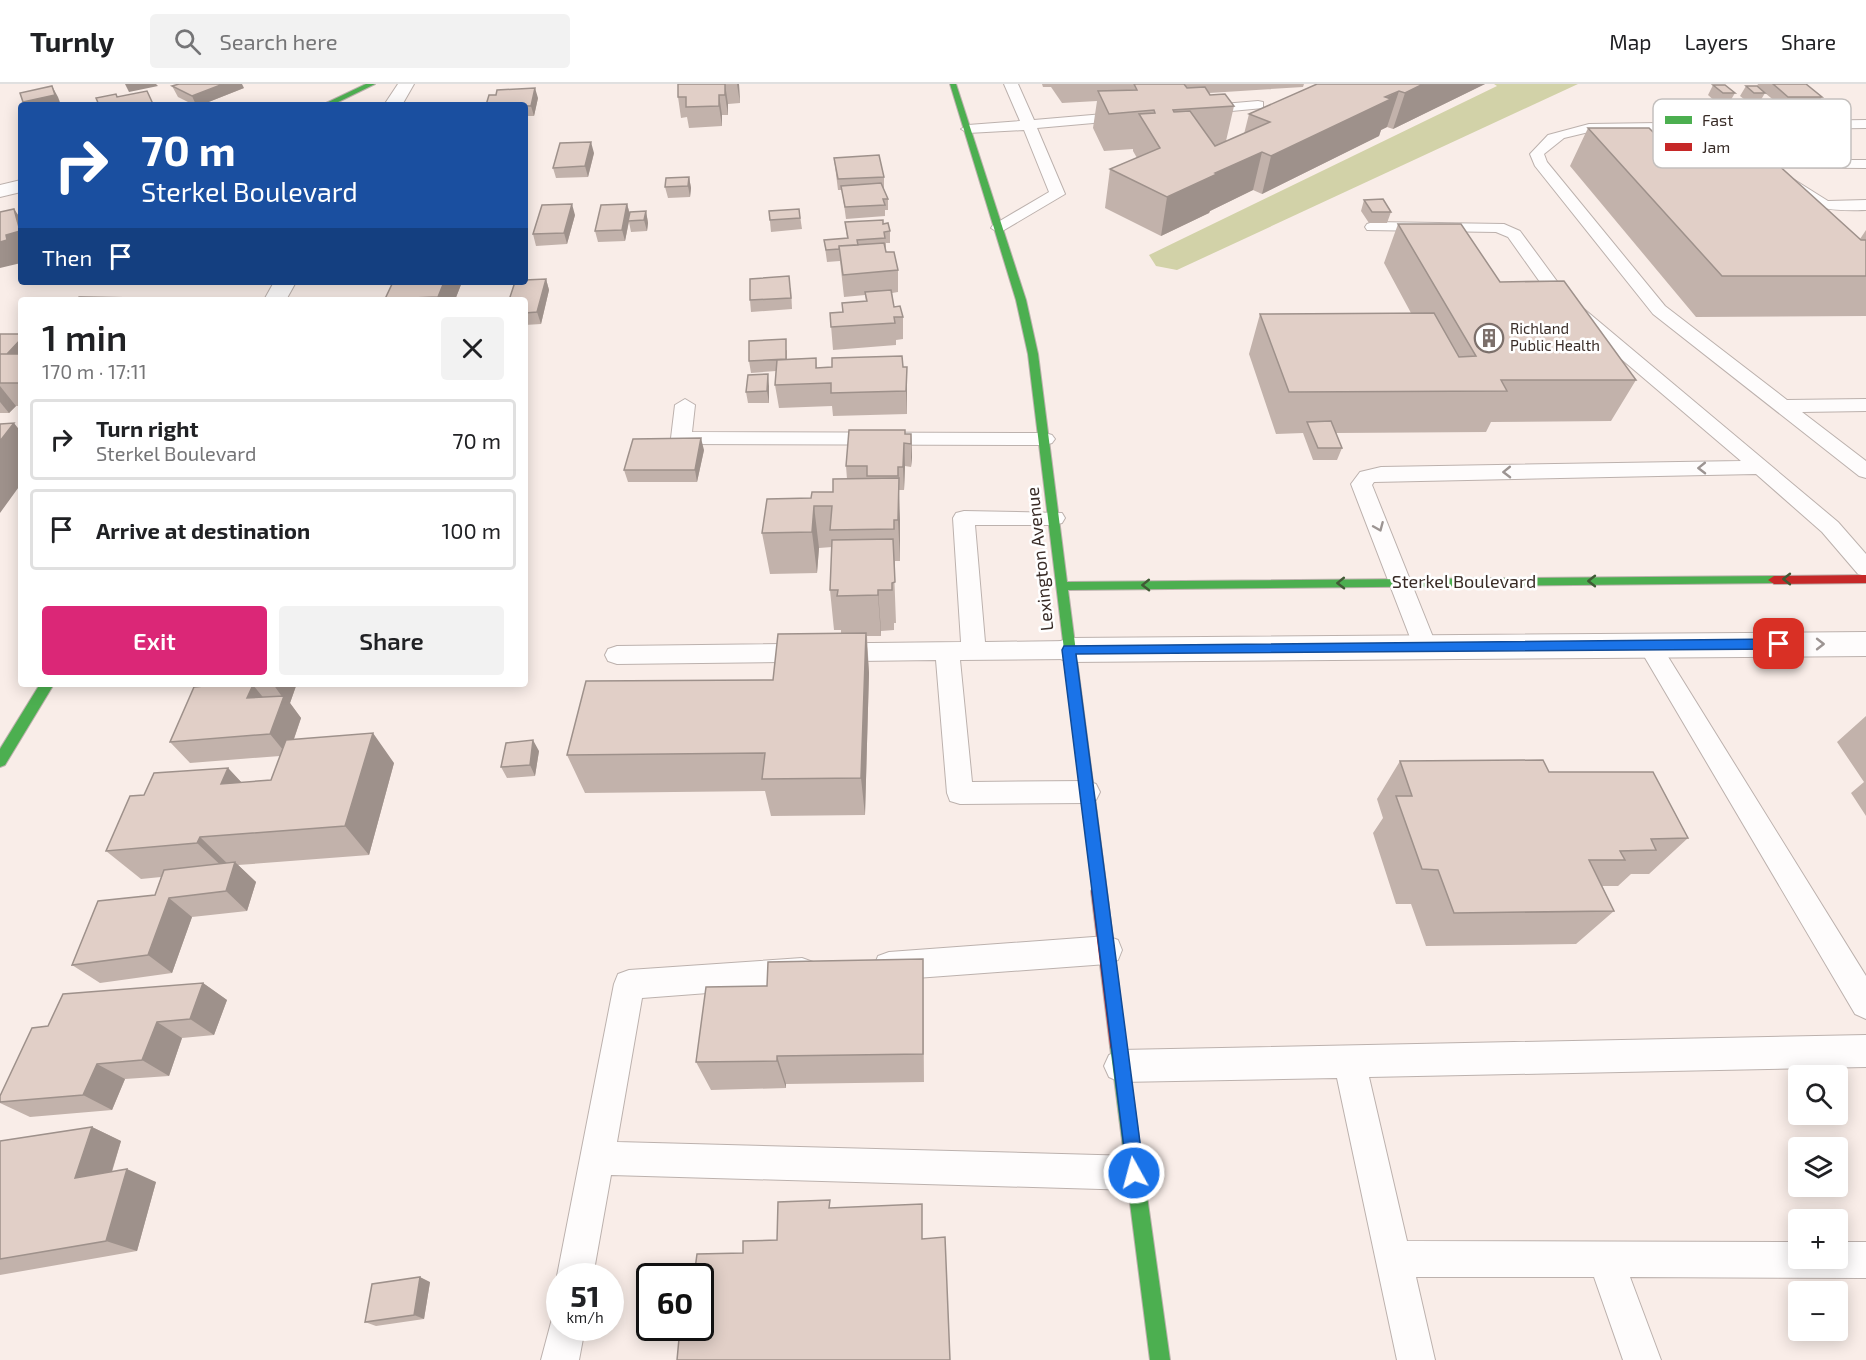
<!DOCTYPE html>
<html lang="en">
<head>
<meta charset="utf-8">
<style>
	:root { --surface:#fff; --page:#f2f2f2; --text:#202124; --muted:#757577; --line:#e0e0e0; --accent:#db2777 }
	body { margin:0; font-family:"Exo 2",sans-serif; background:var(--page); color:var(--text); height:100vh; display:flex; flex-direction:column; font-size:22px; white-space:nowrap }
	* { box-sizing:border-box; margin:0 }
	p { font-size:20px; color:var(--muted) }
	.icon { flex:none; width:33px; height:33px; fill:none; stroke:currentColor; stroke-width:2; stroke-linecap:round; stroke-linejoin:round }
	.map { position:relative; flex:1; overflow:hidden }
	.side { position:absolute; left:18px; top:213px; width:510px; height:390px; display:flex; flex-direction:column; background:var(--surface); border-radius:6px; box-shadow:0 3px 15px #0003 }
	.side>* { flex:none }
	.banner { position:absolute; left:18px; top:18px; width:510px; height:183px; border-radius:6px; box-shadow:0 3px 15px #0003; background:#1a4fa0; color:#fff; overflow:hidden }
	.fabs { position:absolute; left:1788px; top:981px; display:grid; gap:12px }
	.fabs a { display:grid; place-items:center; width:60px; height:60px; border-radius:6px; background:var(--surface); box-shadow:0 3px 15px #0003; font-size:30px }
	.speed { position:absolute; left:546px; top:1179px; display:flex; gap:12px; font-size:30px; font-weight:700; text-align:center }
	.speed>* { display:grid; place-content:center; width:78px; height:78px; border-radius:50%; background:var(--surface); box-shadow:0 3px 15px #0003; line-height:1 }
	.speed small { font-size:15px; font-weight:400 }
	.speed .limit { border:3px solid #111; border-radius:9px; background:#fff; color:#111 }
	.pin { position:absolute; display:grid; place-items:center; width:51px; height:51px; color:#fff; margin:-26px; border-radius:12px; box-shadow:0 3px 9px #0006 }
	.me { position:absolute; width:66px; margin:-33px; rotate:353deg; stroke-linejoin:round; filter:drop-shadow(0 0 4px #0008) }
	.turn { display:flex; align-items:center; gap:21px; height:126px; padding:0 24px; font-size:27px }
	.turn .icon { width:78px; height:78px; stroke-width:2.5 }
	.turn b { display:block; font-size:42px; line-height:51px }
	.then { display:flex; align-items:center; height:57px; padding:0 24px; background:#0003; gap:12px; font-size:22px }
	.round { display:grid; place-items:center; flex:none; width:63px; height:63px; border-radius:6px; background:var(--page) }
	.head { display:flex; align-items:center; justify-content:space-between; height:102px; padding:0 24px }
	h1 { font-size:36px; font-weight:600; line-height:45px }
	.button { display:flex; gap:12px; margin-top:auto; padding:12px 24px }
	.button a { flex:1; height:69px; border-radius:6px; background:var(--accent); color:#fff; font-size:24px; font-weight:600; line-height:69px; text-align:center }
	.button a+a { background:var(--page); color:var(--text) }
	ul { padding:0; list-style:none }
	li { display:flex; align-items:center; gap:18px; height:81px; margin:0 12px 9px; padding:0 12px; border:3px solid var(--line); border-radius:6px }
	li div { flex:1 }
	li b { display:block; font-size:22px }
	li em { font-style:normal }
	header { display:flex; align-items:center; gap:36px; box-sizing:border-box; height:84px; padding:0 30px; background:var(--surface); border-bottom:2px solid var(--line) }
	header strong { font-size:28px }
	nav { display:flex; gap:33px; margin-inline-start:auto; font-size:21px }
	.search { width:420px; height:54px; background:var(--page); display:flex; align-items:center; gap:15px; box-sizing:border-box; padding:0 21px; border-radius:6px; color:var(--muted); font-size:22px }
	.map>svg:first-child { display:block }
	.forest { fill:#d2d2a8 }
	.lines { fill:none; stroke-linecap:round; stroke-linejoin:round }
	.lane-casing { stroke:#bcb1ad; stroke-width:2 }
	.street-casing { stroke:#bcb1ad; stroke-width:2 }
	.fast-casing { stroke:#bcb1ad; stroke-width:2 }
	.jam-casing { stroke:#bcb1ad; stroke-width:2 }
	.lane { fill:#fefcfc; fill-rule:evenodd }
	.street { fill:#fefcfc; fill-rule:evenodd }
	.fast { fill:#4caf50; fill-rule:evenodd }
	.jam { fill:#c62828; fill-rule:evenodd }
	.wall { fill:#c2b2ab }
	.shaded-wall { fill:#9e918b }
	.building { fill:#e1cfc7; stroke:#9e918b; stroke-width:1.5 }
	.oneway { stroke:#9c9492 }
	.oneway2 { stroke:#405a35 }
	.route { fill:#1a73e8; stroke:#114b97; stroke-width:1.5 }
	.labels { text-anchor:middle; stroke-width:5; stroke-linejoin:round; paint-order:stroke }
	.far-poi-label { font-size:15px; fill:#392c27; stroke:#fff; text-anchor:start }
	.street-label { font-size:18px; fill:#392c27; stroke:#fff }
	.key { fill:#fff; stroke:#c4c0be; stroke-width:1.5 }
	.key-label { font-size:16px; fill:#392c27 }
</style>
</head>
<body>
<header>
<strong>Turnly</strong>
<div class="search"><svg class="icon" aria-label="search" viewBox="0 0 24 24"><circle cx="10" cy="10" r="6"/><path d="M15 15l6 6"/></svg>Search here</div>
<nav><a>Map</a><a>Layers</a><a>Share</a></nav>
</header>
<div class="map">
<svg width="1866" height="1276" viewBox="0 0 1866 1276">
	<rect width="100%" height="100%" fill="#f9ede8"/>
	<path class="forest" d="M1494,0h84l-401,186 -21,-4 -7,-11 348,-169z"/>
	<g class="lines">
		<g class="lane-casing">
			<path id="lane" d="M1004,0h14l16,36 93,-8 7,4 -7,4 -90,8 28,66 -66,39 -8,-5 2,-3 56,-33 -25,-62 -56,3 -7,-4 7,-4 52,-4z
				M1258,17l5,1v6l-63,6 -7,-4 7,-4z
				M1866,36v8l-277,4 -25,6 -20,16 3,8 118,144 122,94 79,-1v12l-64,1 64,49v17l-7,-2 -206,-162 -118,-148 -5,-12 18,-19 41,-11z
				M1743,76h123v8l-128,-1 -2,-3 2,-3z
				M1793,95l35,22 38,-1v10c-35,1 -51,1 -78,-23l-3,-3 3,-3z
				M1373,138l131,2 16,7 39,53 25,25 254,213 28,32v22l-8,-2 -36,-42 -66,-58 -382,8 -2,3 65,162 -3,6 -9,3 -9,-3 -65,-169 9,-12 21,-5 360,-6 -169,-144 -25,-25 -39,-55 -12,-5 -129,-2 -2,-3 2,-3z
				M685,315l10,6 -3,27 353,1 7,2 3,4 -3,4 -7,2 -364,-1 -7,-2 -3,-4 4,-33z
				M964,427l98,2 3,5 -3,5 -8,2h-79l10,117 84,-1 9,3 3,6 -3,6 -9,3 -109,1 12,122 115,-1 9,3 4,8 -4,8 -9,3 -127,1 -10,-3 -3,-8 -11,-133 -319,4 -9,-3 -3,-6 3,-6 9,-3 344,-4 -8,-124 3,-5z
				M1649,552l8,3 209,337v43l-11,-5 -214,-363 -4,-6 4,-6z
				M1107,852l11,4 4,10 -4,10 -11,4 -218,16 -11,-4 -4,-10 4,-10 11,-4z
				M802,874l11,4 4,10 -4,10 -11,4 -160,12 -25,144 517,14 12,5 5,12 -5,12 -12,5 -523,-15 -18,101h-33v6l-3,-6 57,-292 4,-10 11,-4z
				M1866,951v32l-497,10 38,164 391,1v16h40v-16h28v36l-236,-1 31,83h-38l-29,-83h-178l19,83h-38l-60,-282 -217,4 -11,-5 -5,-11 5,-11 11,-5z
				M560,1228v16h25l-6,32h-38l12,-45z"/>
		</g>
		<g class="street-casing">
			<path id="street" d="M398,0h16l-12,21h-18z
				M21,96v12l-21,5v-12z
				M274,198h22l-10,18h-22z
				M1866,548v24l-797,6 -11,-4 -5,-8 5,-8 11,-4z"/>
		</g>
		<g class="fast-casing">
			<path id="fast" d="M366,0h9l-43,21h-10z
				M950,0h6l70,216 12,54 29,228 707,-6 4,1 2,3 -2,3 -710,7 39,301 -3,5 -5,2 -5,-2 -66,-542 -12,-54z
				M40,600h14l-49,81 -5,2v-18z
				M1118,954l6,2 2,6 44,314h-20l-40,-314 2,-6z"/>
		</g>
		<g class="jam-casing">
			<path id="jam" d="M1866,491v8l-92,1 -6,-4 6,-4z
				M1099,800l5,2 3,5 19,155 -2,6 -6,2 -6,-2 -2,-6 -19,-155 3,-5z"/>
		</g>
		<use href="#lane" class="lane"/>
		<use href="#street" class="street"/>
		<use href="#fast" class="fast"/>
		<use href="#jam" class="jam"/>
	</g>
	<path class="wall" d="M678,0h61l1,19 -12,1v11h-6v11l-33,2 -2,-11 -6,1 -3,-21z
		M1042,0h262l-1,3 -94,6 1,2 24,11 -8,35 18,-7 5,-20 68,-30h168l-92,45 -6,-2 -6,3 -2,6 -117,58 -9,-4 -43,21 -1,2 -48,23 -56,-28 5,-39 27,-11 -4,-7v-2l-29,2 -11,-23 4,-27 -35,2 -11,-16h-8z
		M1758,0h48l16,13 -7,10h-33l-17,-14 -6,10h-10l-9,-7 6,-10h11z
		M1713,1l22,8 -6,10h-12l-9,-8z
		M172,2l72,2 -43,17h-7l-16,-8z
		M538,14l-4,18h-9v-11z
		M1588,44l96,35 176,76 6,-9v86l-170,1 -126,-151z
		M594,69l-6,24 -32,1 -3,-10z
		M834,74l50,19v11h-1l5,11v11h-3v6l-39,3 -4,-29h-4z
		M689,93l2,11 -1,9 -22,1 -3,-11z
		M1364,116l27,12 -4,11h-18l-8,-12z
		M627,120l3,10 16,-3 2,12 -1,8 -16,1 -2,-10 -4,19 -27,1 -3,-11z
		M799,125l3,20 -31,3 -2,-21z
		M575,131l-8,29 -31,2 -3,-12z
		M845,138l38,2 7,7v12h-4v9l12,18v22l-6,1 2,14 9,10v22l-7,1v5l-63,5 -3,-37 12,-1v-9l24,-2 -1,-6 -21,2 -4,-36 -13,1 -3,-22 23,-2z
		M1398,140l102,58 136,98 -25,41 -120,1 -5,10 -150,1 6,15 -5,12h-24l-10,-27 -27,1 -27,-80 11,-40 151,-1 -27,-50z
		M546,195l3,11 -8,34 -16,1v-25z
		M462,198l-7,18h-70v-1z
		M791,204l1,21 -41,3 -1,-12z
		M0,250h21v72h-5l-7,7h-9z
		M787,266v9l29,-1 1,10 86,-1 4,23v24l-74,2 -1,-10 -53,2 -4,-23 1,-14 -25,2 -2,-12z
		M769,302v17h-21l-2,-11z
		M905,350h6l1,23 -1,10 -6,-1 -1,24h-5l1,71h-5v9h-1l2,53h-2v7l-13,1v5h-14l2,37 -4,142 -94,1 -6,-25 -180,2 -18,-38 206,-75 68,-47v-3h-7l-4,-40 2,-43 -13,1 -2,25 -47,1 -8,-41 49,-35 22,-6 14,-13 -1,-13z
		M704,366l-7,32h-69l-4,-12z
		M214,600h80l2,2 -6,17 11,15 -7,21 100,24 -25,92 -131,10 18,17 -9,29 -55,6 -20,56 -72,10 -28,-18 83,-70 6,-18 -20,2 -35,-28 38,-56 84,-27 14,15 29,-3 9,-24 -90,7 -20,-21z
		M1866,632v100l-15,-23 13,-11 -27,-40z
		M539,667l-4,25 -28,2 -6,-11z
		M1400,677l149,11 139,66 -39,36h-18l-13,12h-16l12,25 -38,33 -150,2 -15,-42h-15l-23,-71 10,-15 -6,-19z
		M923,875l1,123 -138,2v4l-75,2 -15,-28z
		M203,899l24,17 -13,35 -32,3 -13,38 -44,3 -13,31 -82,7 -30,-14v-7l48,-70z
		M92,1043l29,14 -9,31 44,10 -19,69 -137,24v-134z
		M430,1198l-6,37 -48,7 -11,-4z"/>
	<path class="shaded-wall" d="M125,0h31l2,2 -29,6z
		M223,0h19l2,4 -43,17h-5l-4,-9z
		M725,0l3,20v11l-3,-20z
		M737,0h2l1,19z
		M1423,0h62l-92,45 12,-36z
		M52,2l6,11 3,8h-36l-2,-3z
		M535,4l3,10 -4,18 -3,-10z
		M1399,7l-12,36 -6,3 -2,6 -117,58 9,-38z
		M719,11l3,20v11l-3,-20z
		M591,58l3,11 -6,24 -3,-11z
		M1262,68l-9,38 -43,21 -1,2 -48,23 6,-39 48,-24z
		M689,93l2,11 -1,9 -2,-11z
		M572,120l3,11 -8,29 -3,-11z
		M627,120l3,11 -5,26 -3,-11z
		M14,125l7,10v44l-21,5v-26l6,-7z
		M646,127l2,12 -1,8 -3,-11z
		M546,195l3,11 -8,34 -4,-12z
		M444,198h18l-7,18h-16l-1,-3z
		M21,255v22l-14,-7z
		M907,283v47l-1,-23z
		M768,290l1,12v17l-2,-12z
		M0,302l16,20 -7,7 -9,-11z
		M14,339l7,9v52l-21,29v-72z
		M911,350l1,23 -1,10z
		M701,354l3,12 -7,32 -2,-12z
		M904,359l1,23 -1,24 -1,-23z
		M898,383l2,53v41l-2,-41z
		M814,422l5,42 -2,25 -5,-41z
		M878,506l3,41v5l-3,-41z
		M866,549l3,40 -4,142 -4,-37z
		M273,600h21l2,2 -6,17 11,15 -13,38 -18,-22 13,-36z
		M253,601l18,22 -24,-9z
		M373,649l21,30 -25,92 -24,-29z
		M533,656l6,11 -4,25 -5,-11z
		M228,684l28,30 -35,-14z
		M200,753l30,29 -2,6 -31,-29z
		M235,778l21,20 -9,29 -21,-20z
		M169,814l23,19 -20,56 -24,-18z
		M203,899l24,17 -13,35 -24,-16z
		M157,938l25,16 -13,38 -27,-16z
		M777,972l9,28v4l-9,-27z
		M97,980l28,15 -13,31 -29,-15z
		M92,1043l29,14 -15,49 -31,-12z
		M127,1085l29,13 -19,69 -31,-10z
		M420,1193l10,5 -6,37 -10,-4z"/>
	<path class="building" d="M179,0h44l-31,12 -20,-10z
		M678,0h47v11h-6v11l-33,1v-10h-8z
		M1134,0h50l3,4 18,-1 5,8 15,-1 9,12 -61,4 1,2 16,-1 25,35 55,-24 -21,-8 68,-30h106l-18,9 -6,-2 -14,6 6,2 -120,57 -9,-4 -47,21 2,1 -50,23 -57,-28 50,-21 -21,-34 16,-1 -1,-3 -45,4 -11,-23 39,-1z
		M1773,0h33l16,13h-34z
		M1713,1h12l10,8h-12z
		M52,2l3,9 -32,7 -3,-9z
		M1746,2h11l8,7h-11z
		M535,4l-4,18 -45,-1 3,-10h7l1,-5z
		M147,7l6,13 -3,1h-51l-3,-7 20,-4 1,3z
		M1588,44h61l35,35h92l85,77h5v36h-144z
		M591,58l-6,24 -32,2 7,-25z
		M879,71l5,22 -46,2 -4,-21z
		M689,93l-1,9 -23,1 1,-9z
		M881,99l7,16h-5l2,6 -40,2 -4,-21z
		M1383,115l8,13h-19l-8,-12z
		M572,120l-8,29 -31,1 9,-29z
		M627,120l-5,26 -27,1 6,-26z
		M14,125l6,22 -14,4 1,5 -7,2v-30z
		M799,125l1,9 -30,2 -1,-9z
		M646,127l-2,9 -16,1 2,-9z
		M883,136v4l5,-1 2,8 -6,1 1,6 -28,2 1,5 -19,1v3l-13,1 -2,-10 24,-2 -3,-16z
		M1398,140h63l39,58 64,-1 72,99h-135l6,11 -218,1 -29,-78 174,-1 25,44 17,-1z
		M884,159l2,9h8l4,18 -55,5 -4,-29z
		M789,192l2,22 -41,2v-21z
		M546,195l-9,33 -12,1v-13h-16l6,-18h10v-2z
		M393,198h51l-6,15 -53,2z
		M891,206l3,17 6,-1 3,11h-9l1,6 -64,4 -1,-14 13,-1 -1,-9 25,-2 -2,-9z
		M79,213l58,1 -2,2h-58z
		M0,250h21v5l-14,15h-7z
		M786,255v20l-37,2v-20z
		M0,270h21v29h-21z
		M902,272l1,11h4l-1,24 -75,2v-10l-56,2 2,-25 39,-2v10l16,-1v-9z
		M768,290l-1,17 -21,1 2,-17z
		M1331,337l11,27h-24l-11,-26z
		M14,339l-14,18v-17z
		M849,346h56v4h6v10l-7,-1 -1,24h-5v9h-31v-10h-21z
		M701,354l-6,32h-71l9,-31z
		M899,394l-1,42h-4v9l-64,1 2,-24h-18l-2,26 -50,1 5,-34 44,-1 1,-6h21v-13z
		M893,455l2,43 -3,1v7h-14v5l-41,1 1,-6h-8l2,-50z
		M866,549l-5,145 -99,1 3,-26 -198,2 19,-74 187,-1 5,-46z
		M214,600h48l-9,1 -6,13 37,-2 -14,38 -100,8 24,-55 20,-2z
		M373,649l-28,93 -145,11 -3,6 -91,8 24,-55 14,-1 10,-22 74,-5 -7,16 50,-4 15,-40z
		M533,656l-3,25 -29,2 5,-24z
		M1543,676l6,12h104l35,66 -37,1 5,11 -36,1 5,9h-36l25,51 -160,2 -16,-43 -16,-1 -26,-73h16l-12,-35z
		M235,778l-9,29 -57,7 -21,57 -76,10 26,-64 57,-6 9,-25z
		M923,875v95l-146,2v5l-81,1 10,-75 61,-1 1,-24z
		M203,899l-13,36 -33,3 -15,38 -45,4 -14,31 -83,7v-6l32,-68 16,-2 15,-32z
		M92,1043l-17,51 52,-9 -21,72 -106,18v-118z
		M830,1116l-1,8 93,-4v35l23,-2 5,123h-273l3,-32h20v-52h-15l1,-6 9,-1 2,-15 46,-1v-12l34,-1 1,-38z
		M420,1193l-6,38 -49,7 7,-38z"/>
	<defs><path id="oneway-chevron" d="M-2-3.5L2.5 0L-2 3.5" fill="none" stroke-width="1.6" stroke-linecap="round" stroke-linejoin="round" transform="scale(1.5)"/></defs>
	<g class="oneway">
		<use href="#oneway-chevron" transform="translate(1702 384) rotate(179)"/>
		<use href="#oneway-chevron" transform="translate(1507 388) rotate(179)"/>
		<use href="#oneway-chevron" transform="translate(1379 443) rotate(67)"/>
		<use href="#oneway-chevron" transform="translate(1820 560)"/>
	</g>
	<g class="oneway2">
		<use href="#oneway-chevron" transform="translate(1787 495) rotate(180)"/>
		<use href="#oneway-chevron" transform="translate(1592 497) rotate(180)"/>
		<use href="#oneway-chevron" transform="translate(1341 499) rotate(179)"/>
		<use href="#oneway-chevron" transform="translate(1146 501) rotate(179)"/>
	</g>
	<path class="route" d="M1779,555l6,5 -6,5 -703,5 68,519 -3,7 -7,2 -6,-2 -66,-530 2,-4z"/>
	<defs>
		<g id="building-ring" transform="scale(1.5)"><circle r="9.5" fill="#fff" stroke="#7c706b" stroke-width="1.5"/><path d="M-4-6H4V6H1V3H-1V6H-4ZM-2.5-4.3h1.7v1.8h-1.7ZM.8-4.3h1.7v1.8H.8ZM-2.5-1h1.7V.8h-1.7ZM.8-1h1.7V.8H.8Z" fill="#7c706b"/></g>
	</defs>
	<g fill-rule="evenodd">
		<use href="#building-ring" x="1489" y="254"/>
	</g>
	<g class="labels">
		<g class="far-poi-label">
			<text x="1510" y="250">Richland<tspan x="1510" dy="17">Public Health</tspan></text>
		</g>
		<g class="street-label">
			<text transform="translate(1040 475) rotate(-96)" y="6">Lexington Avenue</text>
			<text x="1464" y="504">Sterkel Boulevard</text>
		</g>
	</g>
	<rect x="1653" y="15" width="198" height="69" rx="9" class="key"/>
	<rect x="1665" y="32" width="27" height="8" fill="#4caf50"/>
	<rect x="1665" y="59" width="27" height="8" fill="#c62828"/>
	<g class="key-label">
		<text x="1702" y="42">Fast</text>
		<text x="1702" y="69">Jam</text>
	</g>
</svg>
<div class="fabs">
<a><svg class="icon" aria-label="search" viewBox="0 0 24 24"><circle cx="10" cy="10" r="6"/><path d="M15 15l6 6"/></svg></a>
<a><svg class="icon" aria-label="layers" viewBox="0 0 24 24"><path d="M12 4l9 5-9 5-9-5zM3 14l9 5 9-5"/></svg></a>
<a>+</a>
<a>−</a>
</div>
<div class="speed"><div>51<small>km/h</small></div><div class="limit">60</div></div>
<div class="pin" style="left:1779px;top:560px;background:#d93025"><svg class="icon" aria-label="arrive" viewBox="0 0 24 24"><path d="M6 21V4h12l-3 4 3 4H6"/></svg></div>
<svg class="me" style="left:1134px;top:1089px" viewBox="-20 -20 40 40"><circle r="17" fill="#1a73e8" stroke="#fff" stroke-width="3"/><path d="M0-11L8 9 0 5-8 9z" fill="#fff"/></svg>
<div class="banner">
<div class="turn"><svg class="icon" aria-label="right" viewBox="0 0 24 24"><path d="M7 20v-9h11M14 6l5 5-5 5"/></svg><div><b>70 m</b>Sterkel Boulevard</div></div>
<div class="then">Then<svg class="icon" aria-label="arrive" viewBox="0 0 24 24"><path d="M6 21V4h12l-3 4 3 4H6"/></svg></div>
</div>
<section class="side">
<div class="head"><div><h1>1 min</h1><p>170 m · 17:11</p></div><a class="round"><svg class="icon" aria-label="close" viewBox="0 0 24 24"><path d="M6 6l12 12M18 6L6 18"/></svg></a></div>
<ul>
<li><svg class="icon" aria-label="right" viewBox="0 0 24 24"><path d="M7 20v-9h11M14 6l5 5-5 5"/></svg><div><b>Turn right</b><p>Sterkel Boulevard</p></div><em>70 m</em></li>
<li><svg class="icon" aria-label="arrive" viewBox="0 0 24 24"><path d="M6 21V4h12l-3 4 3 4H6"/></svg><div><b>Arrive at destination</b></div><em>100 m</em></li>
</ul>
<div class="button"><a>Exit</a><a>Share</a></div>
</section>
</div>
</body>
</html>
